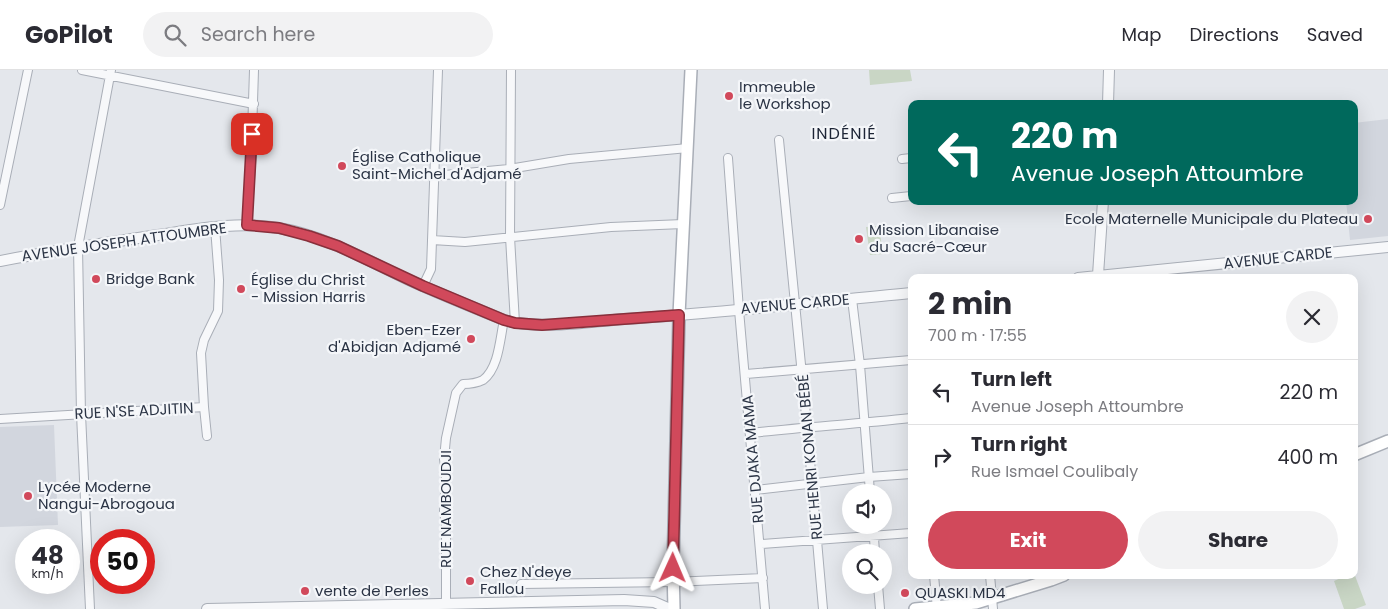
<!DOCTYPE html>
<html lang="en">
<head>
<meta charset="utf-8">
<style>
	:root { --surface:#fff; --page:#f2f2f3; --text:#2b2b33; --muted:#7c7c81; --line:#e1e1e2; --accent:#d1495b }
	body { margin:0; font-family:Poppins,sans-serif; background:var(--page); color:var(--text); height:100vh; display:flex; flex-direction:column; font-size:19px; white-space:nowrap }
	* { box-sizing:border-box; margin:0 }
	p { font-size:16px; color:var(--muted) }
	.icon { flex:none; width:28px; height:28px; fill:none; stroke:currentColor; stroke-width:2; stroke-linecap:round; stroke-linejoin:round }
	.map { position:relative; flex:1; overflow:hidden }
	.sheet { position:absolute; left:908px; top:204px; width:450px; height:305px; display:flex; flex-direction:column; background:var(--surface); border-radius:10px; box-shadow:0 5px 20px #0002 }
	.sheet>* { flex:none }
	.banner { position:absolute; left:908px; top:30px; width:450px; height:105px; border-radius:10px; box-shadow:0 5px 20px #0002; background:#00695c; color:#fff; overflow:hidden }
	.fabs { position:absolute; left:842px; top:414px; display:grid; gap:10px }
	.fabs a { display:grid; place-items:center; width:50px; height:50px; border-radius:50%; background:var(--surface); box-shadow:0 5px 20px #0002; font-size:25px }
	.speed { position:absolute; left:15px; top:459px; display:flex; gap:10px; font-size:25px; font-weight:700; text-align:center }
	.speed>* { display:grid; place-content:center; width:65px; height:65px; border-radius:50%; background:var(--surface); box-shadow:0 5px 20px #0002; line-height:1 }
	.speed small { font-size:12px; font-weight:400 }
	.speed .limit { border:8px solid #d22; background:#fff; color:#111 }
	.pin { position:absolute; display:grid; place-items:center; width:42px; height:42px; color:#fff; margin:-21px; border-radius:10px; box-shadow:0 2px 8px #0006 }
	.me { position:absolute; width:55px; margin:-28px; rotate:1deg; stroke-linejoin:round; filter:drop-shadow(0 0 4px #0008) }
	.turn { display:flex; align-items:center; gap:18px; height:105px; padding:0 20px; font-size:22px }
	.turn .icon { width:65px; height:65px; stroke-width:2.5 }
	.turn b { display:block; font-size:35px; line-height:42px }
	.round { display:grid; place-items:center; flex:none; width:52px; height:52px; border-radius:26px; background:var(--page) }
	.headline { display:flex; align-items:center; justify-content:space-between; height:85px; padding:0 20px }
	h1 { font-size:30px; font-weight:700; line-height:38px }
	.action { display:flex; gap:10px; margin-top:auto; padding:10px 20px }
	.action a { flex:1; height:58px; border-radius:30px; background:var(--accent); color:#fff; font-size:20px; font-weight:700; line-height:58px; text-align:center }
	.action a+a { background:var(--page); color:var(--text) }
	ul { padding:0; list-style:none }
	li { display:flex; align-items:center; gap:15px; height:65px; padding:0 20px; border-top:1px solid var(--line) }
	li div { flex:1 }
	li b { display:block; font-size:19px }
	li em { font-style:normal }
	header { display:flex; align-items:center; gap:30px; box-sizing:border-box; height:70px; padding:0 25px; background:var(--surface); border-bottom:1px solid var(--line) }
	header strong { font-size:24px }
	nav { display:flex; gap:28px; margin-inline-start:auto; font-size:18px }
	.search { width:350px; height:45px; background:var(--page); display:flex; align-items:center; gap:12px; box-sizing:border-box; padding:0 18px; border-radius:28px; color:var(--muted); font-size:19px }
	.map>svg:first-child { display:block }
	.built { fill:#d2d6de }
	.green { fill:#c9d6c5 }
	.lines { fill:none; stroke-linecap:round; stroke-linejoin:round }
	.minor-casing { stroke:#a9aeb7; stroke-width:10 }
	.tertiary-casing { stroke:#a9aeb7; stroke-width:12 }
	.secondary-casing { stroke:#a9aeb7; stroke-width:14 }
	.minor { stroke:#f7f8fa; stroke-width:8 }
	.tertiary { stroke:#f7f8fa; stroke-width:10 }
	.secondary { stroke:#fff; stroke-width:11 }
	.route-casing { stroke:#882f3b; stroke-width:12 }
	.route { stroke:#d1495b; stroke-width:9 }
	.poi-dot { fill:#d1495b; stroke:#f4f6f9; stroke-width:2 }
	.labels { text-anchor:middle; stroke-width:4.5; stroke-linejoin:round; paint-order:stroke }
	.poi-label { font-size:15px; fill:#2b3445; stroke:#f4f6f9; text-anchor:start }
	.street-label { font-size:15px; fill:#2b3445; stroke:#f4f6f9 }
	.neighbourhood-label { font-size:16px; letter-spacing:1px; fill:#1d2536; stroke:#f4f6f9 }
</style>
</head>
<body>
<header>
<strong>GoPilot</strong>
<div class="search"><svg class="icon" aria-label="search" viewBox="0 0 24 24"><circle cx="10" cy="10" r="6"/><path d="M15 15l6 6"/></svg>Search here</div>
<nav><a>Map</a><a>Directions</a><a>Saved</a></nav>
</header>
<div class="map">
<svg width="1388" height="539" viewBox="0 0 1388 539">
	<rect width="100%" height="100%" fill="#e4e7ec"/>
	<path class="built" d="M1388,49v117l-38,4 -4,-39h8v-78z
		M54,355l4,100 -58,2v-100z"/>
	<path class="green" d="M869,0h41l2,11 -42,4z
		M879,156l4,28 -13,1 -4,-28z
		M1354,503l12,32 -11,4h-11l-10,-28 14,-6h6z"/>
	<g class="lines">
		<g class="minor-casing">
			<path id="minor" d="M82,0l172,34
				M511,0l-1,167 5,86
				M779,70l28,286 16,183
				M728,88l11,152 26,299
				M902,89l9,-1
				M434,106l75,-7 60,-10 119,-11
				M892,128l19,-2
				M0,135l28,-135
				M247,155l4,-60 3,-95
				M432,170l33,2 146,-15 72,-3
				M423,216l8,-17 7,-199
				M852,229l8,66 10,127
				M746,304l165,-14
				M0,349l204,-12
				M751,363c53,-6 107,-9 160,-15
				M207,366l-3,-29 -3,-54 3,-13 14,-29 1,-31 -4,-53
				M756,420l113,-13 42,-3
				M873,455l2,27
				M761,474l150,-11
				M934,505l3,34
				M990,505l3,34
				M521,514l152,-2 90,-4
				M878,515l2,24
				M446,533v-79l-2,-13 2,-35 -2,-17 2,-21 10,-45 7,-9c7,0 14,-1 20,-4 16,-12 17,-42 21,-60
				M90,539l-9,-195 -3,-167 33,-177"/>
		</g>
		<g class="tertiary-casing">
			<path id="tertiary" d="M1108,34l1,-34
				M0,191c52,-10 105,-18 158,-26 40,-6 80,-14 121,-7 46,8 88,32 130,52 31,14 63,27 95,40 36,10 83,2 120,-1 96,-6 192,-17 287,-26
				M1098,205l5,-74
				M1078,208l310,-31
				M207,539l417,-9 30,2 16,7"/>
		</g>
		<g class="secondary-casing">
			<path id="secondary" d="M1354,385l34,-14
				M674,539l-1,-41 6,-253 12,-245
				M915,539l61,-6 75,-23 13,-5"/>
		</g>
		<use href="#minor" class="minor"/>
		<use href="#tertiary" class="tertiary"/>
		<use href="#secondary" class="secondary"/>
	</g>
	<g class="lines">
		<g class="route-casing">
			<path id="route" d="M252,64l-5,91 32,3 30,8 29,10 85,40 81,34 11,3 27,2 137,-10 -6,253"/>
		</g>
		<use href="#route" class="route"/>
	</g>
	<g class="poi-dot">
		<circle cx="729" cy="26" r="5"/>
		<circle cx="342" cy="96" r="5"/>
		<circle cx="1368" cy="149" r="5"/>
		<circle cx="859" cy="169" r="5"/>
		<circle cx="96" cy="209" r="5"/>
		<circle cx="241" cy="219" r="5"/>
		<circle cx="471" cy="269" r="5"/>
		<circle cx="28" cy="426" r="5"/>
		<circle cx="470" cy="511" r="5"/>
		<circle cx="305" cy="521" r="5"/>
		<circle cx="905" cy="523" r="5"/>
	</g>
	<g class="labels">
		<g class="poi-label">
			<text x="739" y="22">Immeuble<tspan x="739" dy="17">le Workshop</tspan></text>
			<text x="352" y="92">Église Catholique<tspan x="352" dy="17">Saint-Michel d'Adjamé</tspan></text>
			<text x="1358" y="154" text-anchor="end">Ecole Maternelle Municipale du Plateau</text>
			<text x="869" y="165">Mission Libanaise<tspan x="869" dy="17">du Sacré-Cœur</tspan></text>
			<text x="106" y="214">Bridge Bank</text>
			<text x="251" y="215">Église du Christ<tspan x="251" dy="17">- Mission Harris</tspan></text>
			<text x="461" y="265" text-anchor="end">Eben-Ezer<tspan x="461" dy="17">d'Abidjan Adjamé</tspan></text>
			<text x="38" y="422">Lycée Moderne<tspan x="38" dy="17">Nangui-Abrogoua</tspan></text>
			<text x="480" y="507">Chez N'deye<tspan x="480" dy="17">Fallou</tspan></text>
			<text x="315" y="526">vente de Perles</text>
			<text x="915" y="528">QUASKI MD4</text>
		</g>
		<g class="street-label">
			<text transform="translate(124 172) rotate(-8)" y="5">AVENUE JOSEPH ATTOUMBRE</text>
			<text transform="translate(1278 188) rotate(-6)" y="5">AVENUE CARDE</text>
			<text transform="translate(795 234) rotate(-5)" y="5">AVENUE CARDE</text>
			<text transform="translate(134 341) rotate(-3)" y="5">RUE N'SE ADJITIN</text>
			<text transform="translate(810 387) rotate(-95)" y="5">RUE HENRI KONAN BÉBÉ</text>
			<text transform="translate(753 389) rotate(-95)" y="5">RUE DJAKA MAMA</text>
			<text transform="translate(446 439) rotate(-90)" y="5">RUE NAMBOUDJI</text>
		</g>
		<g class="neighbourhood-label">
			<text x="844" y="69">INDÉNIÉ</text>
		</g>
	</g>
</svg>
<div class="fabs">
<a><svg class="icon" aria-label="sound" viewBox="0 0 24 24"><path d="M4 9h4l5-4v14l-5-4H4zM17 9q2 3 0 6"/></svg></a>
<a><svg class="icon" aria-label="search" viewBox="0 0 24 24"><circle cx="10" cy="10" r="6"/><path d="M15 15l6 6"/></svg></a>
</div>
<div class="speed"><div>48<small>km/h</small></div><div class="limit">50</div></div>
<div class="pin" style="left:252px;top:64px;background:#d93025"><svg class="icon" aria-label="arrive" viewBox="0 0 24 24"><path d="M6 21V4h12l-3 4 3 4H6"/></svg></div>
<svg class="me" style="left:673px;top:498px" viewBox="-20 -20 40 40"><path d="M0-17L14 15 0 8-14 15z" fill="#d1495b" stroke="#fff" stroke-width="4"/></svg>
<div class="banner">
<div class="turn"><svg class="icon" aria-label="left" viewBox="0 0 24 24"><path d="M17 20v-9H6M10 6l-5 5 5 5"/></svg><div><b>220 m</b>Avenue Joseph Attoumbre</div></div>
</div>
<section class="sheet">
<div class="headline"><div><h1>2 min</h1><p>700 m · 17:55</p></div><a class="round"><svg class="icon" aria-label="close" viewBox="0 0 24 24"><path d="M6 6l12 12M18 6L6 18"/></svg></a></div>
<ul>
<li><svg class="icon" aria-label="left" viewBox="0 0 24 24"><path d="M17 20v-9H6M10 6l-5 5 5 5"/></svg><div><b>Turn left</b><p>Avenue Joseph Attoumbre</p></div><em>220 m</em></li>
<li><svg class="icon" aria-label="right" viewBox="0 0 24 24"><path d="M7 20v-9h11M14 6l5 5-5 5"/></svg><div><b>Turn right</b><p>Rue Ismael Coulibaly</p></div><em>400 m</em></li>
</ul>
<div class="action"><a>Exit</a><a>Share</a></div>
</section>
</div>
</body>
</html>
